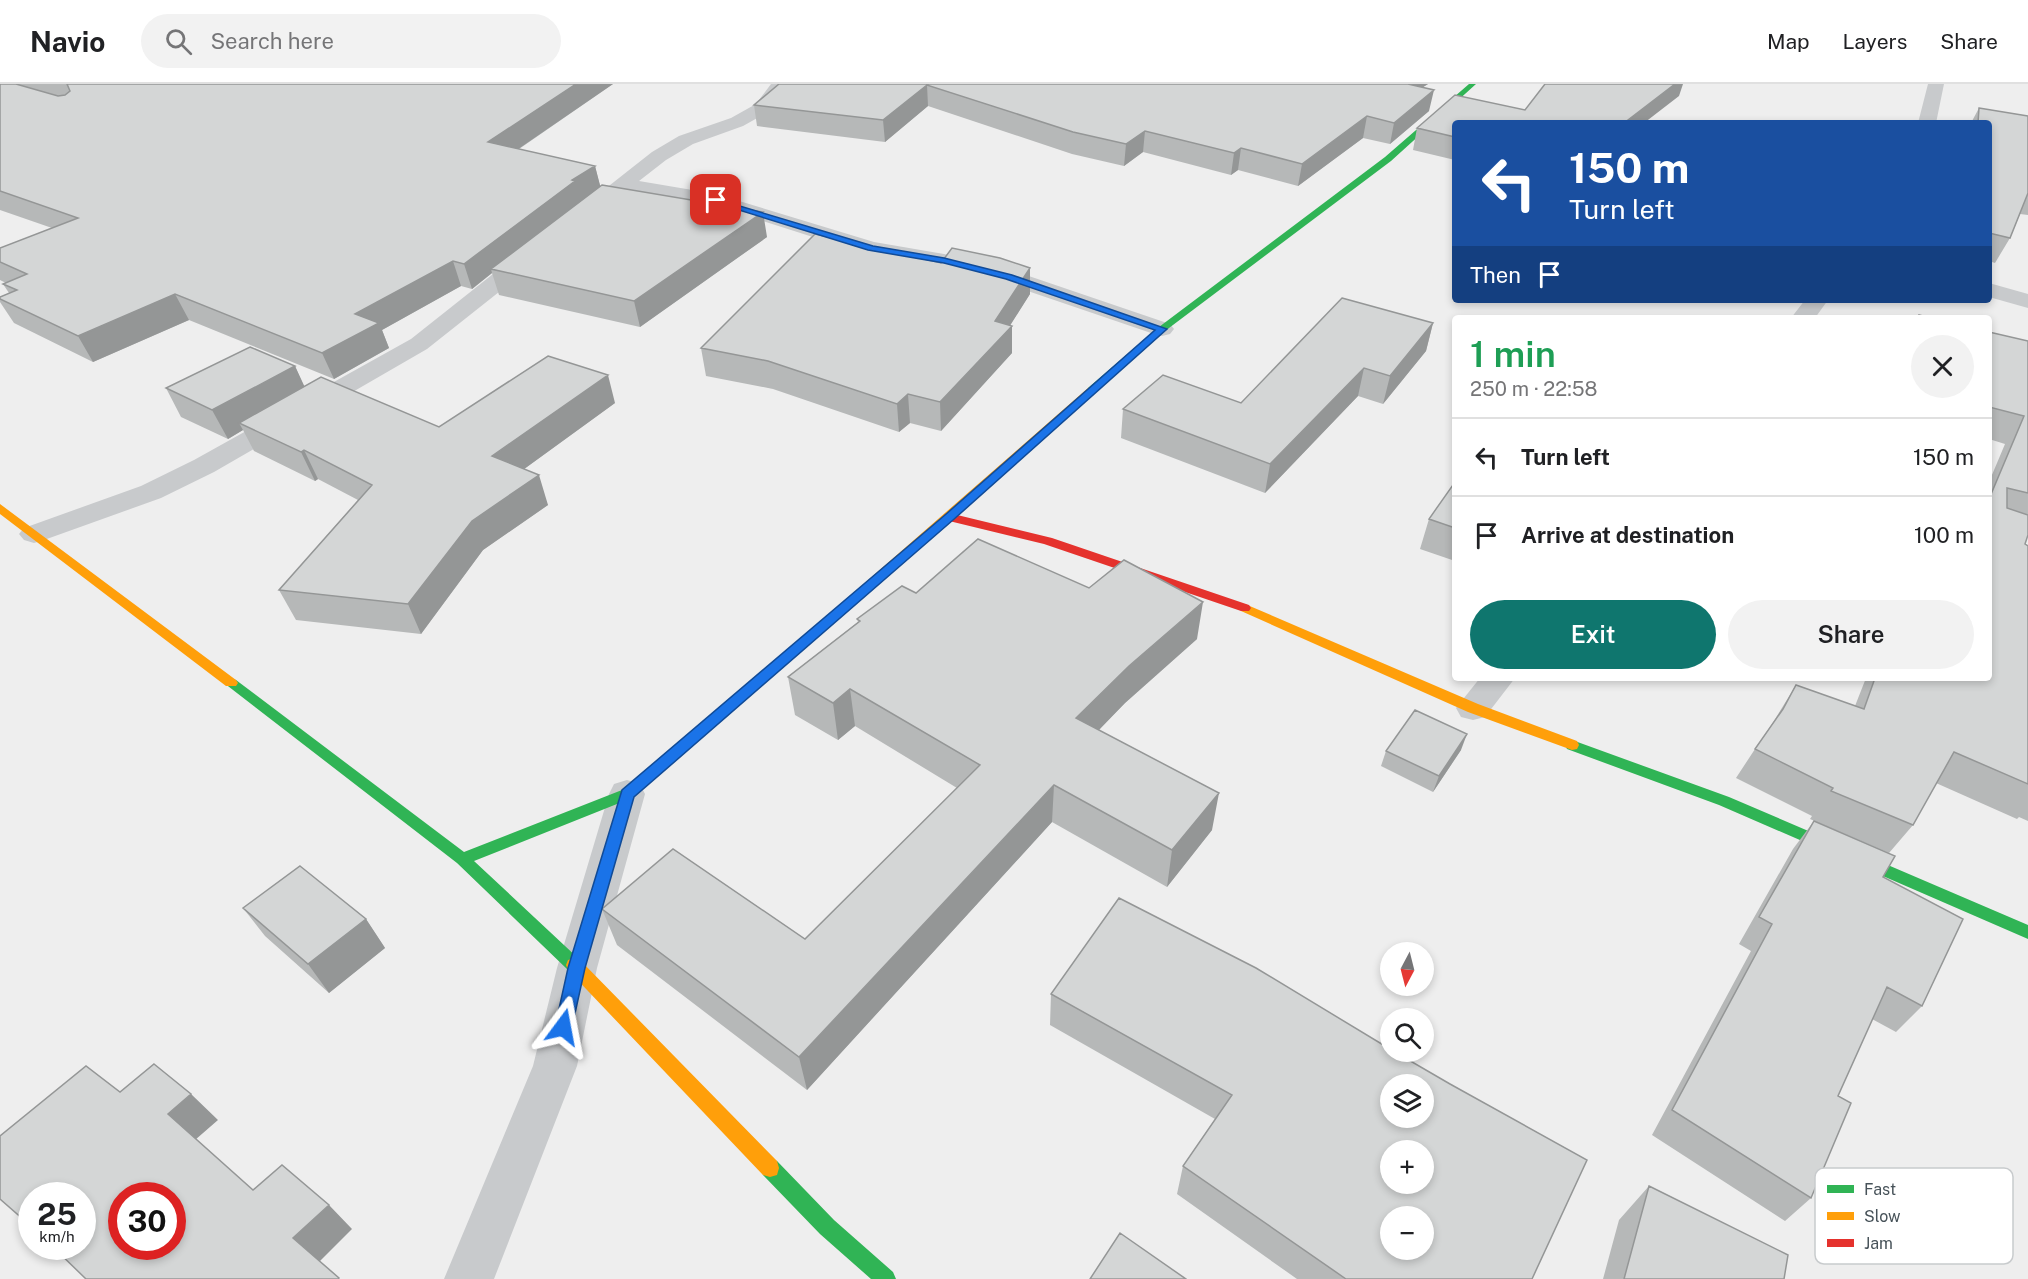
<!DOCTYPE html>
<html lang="en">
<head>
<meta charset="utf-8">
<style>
	:root { --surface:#fff; --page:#f2f2f2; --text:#202124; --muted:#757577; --line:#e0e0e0; --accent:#0f766e }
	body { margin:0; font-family:"Public Sans",sans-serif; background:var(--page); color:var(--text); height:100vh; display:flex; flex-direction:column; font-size:22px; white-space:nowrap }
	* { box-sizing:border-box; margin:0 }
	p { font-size:20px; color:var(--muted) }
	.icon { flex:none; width:33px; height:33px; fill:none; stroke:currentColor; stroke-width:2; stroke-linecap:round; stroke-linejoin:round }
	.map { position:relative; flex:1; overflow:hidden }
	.drawer { position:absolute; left:1452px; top:231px; width:540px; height:366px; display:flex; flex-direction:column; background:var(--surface); border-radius:6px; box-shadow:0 3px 9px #0003 }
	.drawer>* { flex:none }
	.hud { position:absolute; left:1452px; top:36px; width:540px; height:183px; border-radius:6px; box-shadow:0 3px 9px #0003; background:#1a4fa0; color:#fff; overflow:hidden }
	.needle { width:39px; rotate:187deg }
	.fabs { position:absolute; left:1380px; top:858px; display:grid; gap:12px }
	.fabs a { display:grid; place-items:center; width:54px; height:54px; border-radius:50%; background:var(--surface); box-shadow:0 3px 9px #0003; font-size:30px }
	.speed { position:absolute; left:18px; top:1098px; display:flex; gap:12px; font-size:30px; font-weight:700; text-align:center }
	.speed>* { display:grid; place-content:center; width:78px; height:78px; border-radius:50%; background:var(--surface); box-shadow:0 3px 9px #0003; line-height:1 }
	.speed small { font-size:15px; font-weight:400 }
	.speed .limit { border:9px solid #d22; background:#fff; color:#111 }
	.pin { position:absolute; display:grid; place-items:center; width:51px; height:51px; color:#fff; margin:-26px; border-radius:12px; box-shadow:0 3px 9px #0006 }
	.me { position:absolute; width:66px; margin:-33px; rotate:13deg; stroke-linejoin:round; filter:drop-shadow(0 0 4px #0008) }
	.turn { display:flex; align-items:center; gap:21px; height:126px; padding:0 18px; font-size:27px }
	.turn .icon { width:78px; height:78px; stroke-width:2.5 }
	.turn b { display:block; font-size:42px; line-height:51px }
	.then { display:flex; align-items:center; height:57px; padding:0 18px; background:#0003; gap:12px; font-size:22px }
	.round { display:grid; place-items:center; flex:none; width:63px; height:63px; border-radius:32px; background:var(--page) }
	.summary { display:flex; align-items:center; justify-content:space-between; height:102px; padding:0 18px }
	h1 { font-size:36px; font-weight:600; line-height:45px; color:#1e9e55 }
	.primary-button { display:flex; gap:12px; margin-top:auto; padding:12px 18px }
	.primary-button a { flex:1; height:69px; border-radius:36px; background:var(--accent); color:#fff; font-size:24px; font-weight:600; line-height:69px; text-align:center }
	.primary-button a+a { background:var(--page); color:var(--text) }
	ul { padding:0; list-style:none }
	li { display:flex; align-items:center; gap:18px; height:78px; padding:0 18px; border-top:2px solid var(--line) }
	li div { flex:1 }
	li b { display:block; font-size:22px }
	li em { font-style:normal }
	header { display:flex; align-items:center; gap:36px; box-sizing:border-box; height:84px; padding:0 30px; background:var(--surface); border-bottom:2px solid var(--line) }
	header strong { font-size:28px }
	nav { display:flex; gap:33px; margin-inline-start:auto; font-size:21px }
	.search { width:420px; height:54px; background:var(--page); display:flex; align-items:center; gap:15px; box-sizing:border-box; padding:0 21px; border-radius:33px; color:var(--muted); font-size:22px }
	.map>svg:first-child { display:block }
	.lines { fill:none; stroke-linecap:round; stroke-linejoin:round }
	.street { fill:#c8cacc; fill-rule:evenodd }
	.fast { fill:#30b455; fill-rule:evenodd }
	.slow { fill:#ff9f0a; fill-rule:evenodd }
	.jam { fill:#e5322d; fill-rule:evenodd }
	.wall { fill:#b6b8b8 }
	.shaded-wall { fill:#949696 }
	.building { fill:#d4d6d6; stroke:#949696; stroke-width:1.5; fill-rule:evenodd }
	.route { fill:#1a73e8; stroke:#114b97; stroke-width:1.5 }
	.key { fill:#fff; stroke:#c8cbcd; stroke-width:1.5 }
	.key-label { font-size:16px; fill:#475259 }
</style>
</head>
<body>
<header>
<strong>Navio</strong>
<div class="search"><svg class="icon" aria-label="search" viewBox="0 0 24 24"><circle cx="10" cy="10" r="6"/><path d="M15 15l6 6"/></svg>Search here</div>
<nav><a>Map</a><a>Layers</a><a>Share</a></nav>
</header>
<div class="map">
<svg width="2028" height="1195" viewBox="0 0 2028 1195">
	<rect width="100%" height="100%" fill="#eee"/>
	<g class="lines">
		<path class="street" d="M771,0h17l-20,28 -25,14 -50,18 -27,16 -27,21 77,13 158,48 70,12 73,18 153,52 4,5 -4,5 -8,2 -8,-2 -153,-52 -57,-14 -81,-15 -150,-48 -87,-14 -37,28 -7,2 -7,-2 -3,-4 80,-63 27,-16 52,-18 25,-14z
			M1928,0h16l-8,39h-18z
			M530,166l8,1 3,5 -3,5 -111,88 -213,123 -53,26 -117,42 -10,3 -10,-3 -5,-6 5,-6 117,-42 53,-26 217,-121 111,-88z
			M1989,199l39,11v14l-39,-11z
			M1805,216h23l-13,18h-24z
			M1480,594h35l-30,39 -12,3 -12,-3 -5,-9z
			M627,696l13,4 5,10 -48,174 -20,98 -83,213h-50l89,-213 24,-98 52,-174 5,-10z"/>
		<path class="fast" d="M1469,0h7l-85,77 -226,170 -69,61h-8v-4l71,-61 226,-170z
			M847,517l4,1 2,3 -2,3 -219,190 -158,63 106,99 2,5 -2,5 -6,2 -6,-2 -111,-107 -233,-180 7,-5 5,2 228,172 158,-62 221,-188z
			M1572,656l157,57 299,128v14l-309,-134 -152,-56 -2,-4 2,-4z
			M770,1075l7,2 57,59 59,52 3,7h-25l-51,-45 -57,-59 -2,-7 2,-7z"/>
		<path class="slow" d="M1092,303l5,3 -1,2 -245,216h-8l-2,-3 2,-3 245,-214z
			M0,420l236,176 2,3 -2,3h-10l-226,-172z
			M1245,520l233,100 99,37 2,4 -2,4 -5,1 -104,-38 -227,-101 -2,-3 2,-3z
			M574,874l6,2 197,201 2,7 -2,7 -7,2 -7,-2 -195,-205 -2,-5 2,-5z"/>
		<path class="jam" d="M949,429l103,25 197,67 2,3 -2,3h-8l-197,-67 -99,-24 -2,-3 2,-3z"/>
	</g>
	<path class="wall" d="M0,0h613l-94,65 76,17 5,20 167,51 -127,90 -141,-32 -7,-22 -20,16 -11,-3 -79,44 7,18 -55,31 -145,-59 -96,42 -79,-39 -14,-21v-5l9,-4 -6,-9 3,-1 -6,-3v-32l52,-20 -52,-18z
		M779,0h649l-5,3 6,24 -39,33 -27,-6 -65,48 -60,-16 -7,5 -88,-23 -19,14 -52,-12 -144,-48 -43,36 -128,-16 -3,-21z
		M1679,12l-224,27v37l-42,-10 4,-22 108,-18z
		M1979,24l49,8v99l-8,-1 -10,24 -15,25 -6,-2v-138h-18z
		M1030,184v26l-20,31 2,1v27l-71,78 -31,-8 -11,9 -126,-43 -67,-13 -5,-28z
		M1433,239l-7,28 -43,53 -25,-8 -93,97 -144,-55 2,-29 118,-6z
		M1989,248l39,9v194l-3,9 3,2v275l-9,-4 -2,2 -81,-36 -23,42 -24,28 -79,-34 2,-3 -76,-38 19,-29 17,-25 24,-39 59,21 11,-28h123v-196l16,-38 -16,-5z
		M295,282l9,21 135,40 176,-24 -91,66 24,36 -65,45 -62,84 -125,-14 -17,-30 79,-90 -40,-21 -3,2 -61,-30 -11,-21 -15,9 -47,-22 -15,-29z
		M1455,398v79l-35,-12 9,-30z
		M916,509l281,46 -72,64 -27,27 114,100 -45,57 -115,-65 -245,268 -190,-145 -15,-36 203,30 152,-151 -102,-62 -17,14 -43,-25 -7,-38 70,-55 -1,-3z
		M1461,666l-28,42 -52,-26 5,-15z
		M1814,737l69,56 39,129 -26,26 -24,-13 -34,77 -27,102 -26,23 -133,-86 99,-184 -12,-7 54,-95z
		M1119,814l413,381h-235l-120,-85 6,-28 32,-47 -165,-94 1,-31z
		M243,824l123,11 19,29 -56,45 -64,-57z
		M1649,1102l135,93h-181l16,-59z"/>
	<path class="shaded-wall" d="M576,0h37l-118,81 -7,-23z
		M1402,0h26l-30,19z
		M1675,0h8l-4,12 -35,27h-20z
		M927,1l1,21 -43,36 -2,-22z
		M1434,6l-5,21 -39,33 4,-21z
		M1367,32l-4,22 -65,48 4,-22z
		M1145,47l-2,21 -19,14 2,-22z
		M1241,64l-3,22 -7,5 3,-22z
		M595,82l6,23 -110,80 1,4 -20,16 -8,-25 108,-84z
		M763,128l4,25 -127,90 -6,-26z
		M453,177l8,25 -79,44 7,18 -55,31 -12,-26 33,-39z
		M1030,184v26l-24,38 6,-6v27l-71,78 -1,-29z
		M175,210l14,26 -96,42 -15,-26z
		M1433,239l-7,28 -43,53 7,-28z
		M295,282l13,28 -69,29 4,7 -15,9 -16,-29z
		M1364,284l-6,28 -93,97 5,-29z
		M608,291l7,28 -113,82 -10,-29z
		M908,310l2,29 -11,9 -2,-28z
		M304,366l14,29 -3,2 -14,-29z
		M539,391l9,30 -65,45 -62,84 -13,-30 64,-83z
		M1203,518l-6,37 -72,64 -51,53 2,-38 53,-52z
		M850,605l5,37 -17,14 -5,-37z
		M1467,650l-6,16 -28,42 6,-16z
		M1054,701l-2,37 -245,268 -8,-33z
		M1219,709l-7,37 -45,57 5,-37z
		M366,835l19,29 -56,45 -21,-29z
		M191,1010l27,26 -23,20 -27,-26z
		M329,1121l23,24 -33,33 -26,-24z"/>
	<path class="building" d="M0,0h16l42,12 7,-1 5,-4 -3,-7h509l-88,58 107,24 -23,14 3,1 -111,83 -11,-3 -98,53 24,9 -57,30 -147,-59 -97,42 -78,-37v-2l17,-7 -14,-6 24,-10 -27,-12v-14l78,-30 -78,-27z
		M779,0h629l26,6 -40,33 -27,-7 -65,48 -61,-16 -7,5 -89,-22 -19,13 -53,-12 -146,-47 -44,35 -129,-15z
		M1545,0h130l-51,39h-169v14l-38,-9 38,-33 70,15z
		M1979,24l49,8v77l-18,45 -21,-5v-110h-11z
		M602,101l161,27 -129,89 -143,-32z
		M815,150l126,29 11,-15 48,10 30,10 -35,53 17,5 -72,76 -32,-8 -11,10 -129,-43 -67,-13z
		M1342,214l91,25 -43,53 -26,-8 -94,96 -147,-55 40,-34 78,28z
		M1919,231l12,3h-13z
		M1989,248l39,9v152l-21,-5v20l21,7v20l-3,9 3,2v238l-74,-32 -41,73 -82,-34 2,-3 -78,-39 28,-40 13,-24 68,24 11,-31h114v-179l35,-83 -35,-9z
		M250,263l45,19 -83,44 -46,-22z
		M548,272l60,19 -116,81 47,19 -67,46 -64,83 -129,-14 93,-105 -68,-35 -3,2 -62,-29 82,-46 118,50z
		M1455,398v46l-26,-9z
		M978,455l111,49 35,-28 79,42 -74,64 -53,52 143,75 -47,57 -118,-65 -255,272 -197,-148 71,-60 132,90 175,-174 -130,-76 -17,14 -45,-26 72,-56 -3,-2 45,-33 14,7z
		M1415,626l52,24 -28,42 -53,-25z
		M1814,737l81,35 -12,21 80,42 -41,87 -35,-19 -49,109 13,7 -40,95 -139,-88 100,-186 -13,-7z
		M300,782l66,53 -58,45 -65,-56z
		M1119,814l137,70 134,81v3h5l55,32 137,76 -55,119h-186l-163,-113 49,-71 -181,-101zM1390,1000h34v34h-34zM1390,1066h34v34h-34zM1390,1132h34v34h-34z
		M154,980l37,30 -23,20 85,76 29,-25 47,40 -36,33 46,40 -1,1h-252l-34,-33h30v-50h-50v31l-32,-28v-63l86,-70 34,26zM122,1112h50v50h-50z
		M1649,1102l139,69 -4,24h-160z
		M1120,1149l66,46h-96z"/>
	<path class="route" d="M713,114l160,48 71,12 68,17 155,54 -214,191 -319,277 -49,171 -13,59 -2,5 -7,3 -6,-3 -2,-5 13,-59 54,-178 323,-275 210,-185 -149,-51 -62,-16 -76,-13 -155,-48z"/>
	<rect x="1815" y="1084" width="198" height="96" rx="9" class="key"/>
	<rect x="1827" y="1101" width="27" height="8" fill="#30b455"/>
	<rect x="1827" y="1128" width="27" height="8" fill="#ff9f0a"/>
	<rect x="1827" y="1155" width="27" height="8" fill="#e5322d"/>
	<g class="key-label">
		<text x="1864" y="1111">Fast</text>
		<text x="1864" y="1138">Slow</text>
		<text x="1864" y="1165">Jam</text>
	</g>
</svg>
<div class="fabs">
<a><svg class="needle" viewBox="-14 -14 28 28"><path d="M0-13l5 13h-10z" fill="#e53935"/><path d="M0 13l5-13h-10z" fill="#757577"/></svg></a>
<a><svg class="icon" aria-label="search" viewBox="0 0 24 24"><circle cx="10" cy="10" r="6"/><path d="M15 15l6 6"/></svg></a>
<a><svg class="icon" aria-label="layers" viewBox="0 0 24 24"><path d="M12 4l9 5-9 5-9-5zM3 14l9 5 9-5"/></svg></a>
<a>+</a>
<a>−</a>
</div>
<div class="speed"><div>25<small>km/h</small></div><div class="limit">30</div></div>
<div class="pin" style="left:716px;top:116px;background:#d93025"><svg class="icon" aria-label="arrive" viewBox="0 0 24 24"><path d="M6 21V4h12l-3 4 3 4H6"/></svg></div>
<svg class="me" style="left:563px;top:943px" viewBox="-20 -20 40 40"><path d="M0-17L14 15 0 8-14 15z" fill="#1a73e8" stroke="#fff" stroke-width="4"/></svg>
<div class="hud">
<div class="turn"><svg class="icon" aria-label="left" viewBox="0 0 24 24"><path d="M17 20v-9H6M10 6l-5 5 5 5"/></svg><div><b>150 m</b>Turn left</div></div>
<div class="then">Then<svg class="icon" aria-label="arrive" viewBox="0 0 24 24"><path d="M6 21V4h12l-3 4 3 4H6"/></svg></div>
</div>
<section class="drawer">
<div class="summary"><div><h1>1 min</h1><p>250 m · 22:58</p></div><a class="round"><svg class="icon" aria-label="close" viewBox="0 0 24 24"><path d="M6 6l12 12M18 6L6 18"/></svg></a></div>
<ul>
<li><svg class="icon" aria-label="left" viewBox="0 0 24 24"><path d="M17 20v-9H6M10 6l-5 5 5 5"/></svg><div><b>Turn left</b></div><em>150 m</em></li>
<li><svg class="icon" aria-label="arrive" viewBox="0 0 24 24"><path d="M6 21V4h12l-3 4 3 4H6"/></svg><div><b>Arrive at destination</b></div><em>100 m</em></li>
</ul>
<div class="primary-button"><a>Exit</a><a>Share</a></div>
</section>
</div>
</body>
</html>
